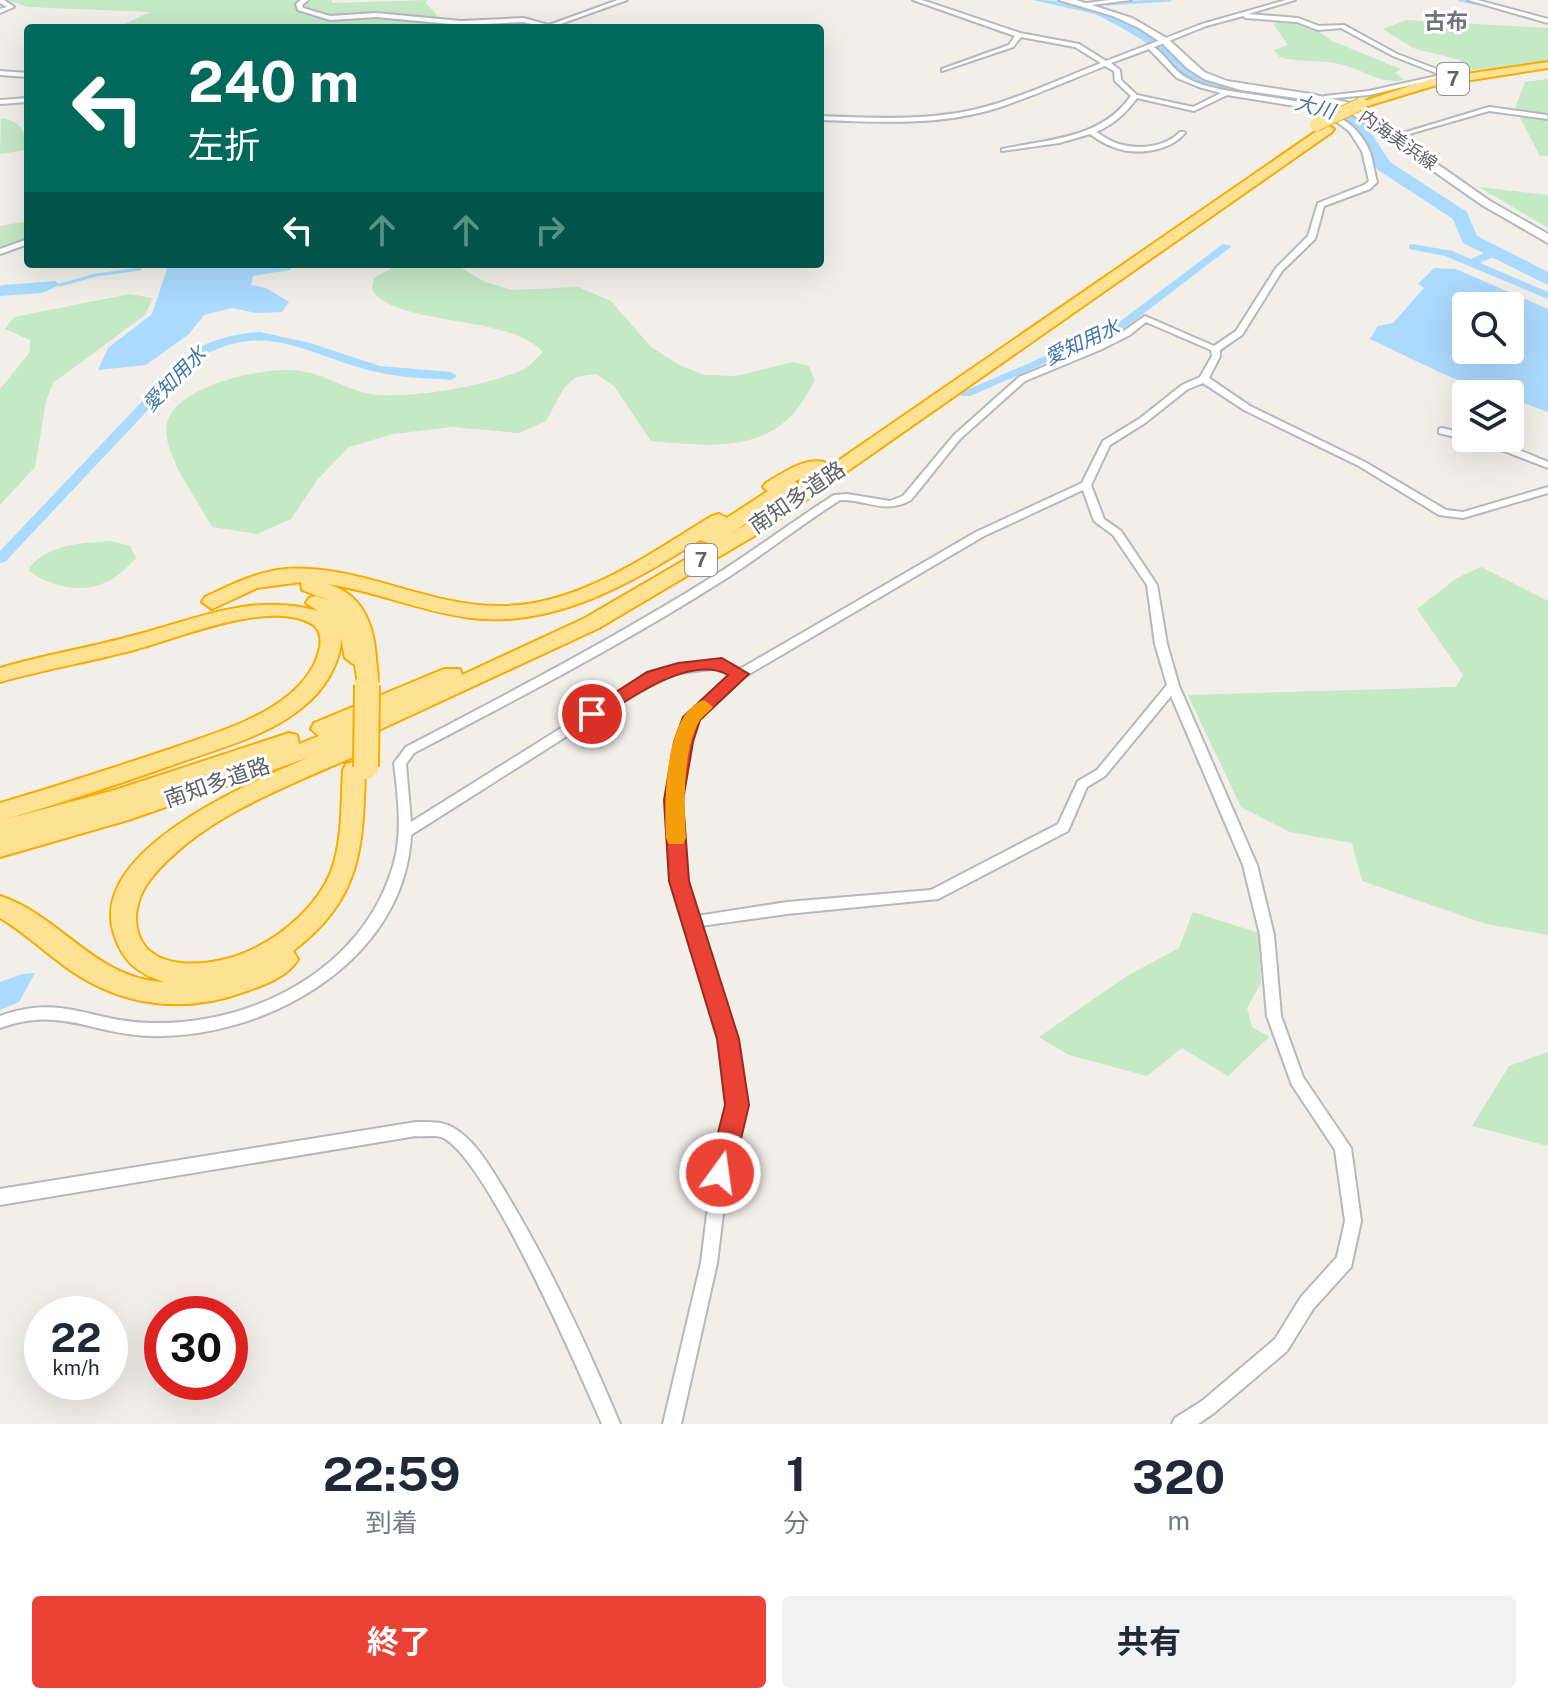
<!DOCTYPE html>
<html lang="ja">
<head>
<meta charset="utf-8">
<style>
	:root { --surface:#fff; --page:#f2f2f3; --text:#1f2937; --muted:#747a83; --accent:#ea4335 }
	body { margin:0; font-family:"Public Sans","Noto Sans JP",sans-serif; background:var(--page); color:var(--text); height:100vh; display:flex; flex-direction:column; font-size:30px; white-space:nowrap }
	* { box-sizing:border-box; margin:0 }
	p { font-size:26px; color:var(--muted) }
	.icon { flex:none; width:44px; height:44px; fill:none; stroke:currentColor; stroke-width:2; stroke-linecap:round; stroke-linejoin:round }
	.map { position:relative; height:1424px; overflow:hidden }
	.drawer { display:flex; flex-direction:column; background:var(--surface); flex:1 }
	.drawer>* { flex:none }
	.guide { position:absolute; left:24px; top:24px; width:800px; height:244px; border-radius:8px; box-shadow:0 8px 32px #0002; background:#00695c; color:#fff; overflow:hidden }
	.tools { position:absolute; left:1452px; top:292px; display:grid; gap:16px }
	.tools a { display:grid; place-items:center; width:72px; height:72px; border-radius:8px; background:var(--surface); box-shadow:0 8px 32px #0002; font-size:40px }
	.speed { position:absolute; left:24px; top:1296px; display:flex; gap:16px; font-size:40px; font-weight:700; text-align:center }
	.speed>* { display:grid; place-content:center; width:104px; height:104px; border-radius:50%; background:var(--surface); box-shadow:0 8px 32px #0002; line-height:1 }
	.speed small { font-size:20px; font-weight:400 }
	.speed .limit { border:12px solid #d22; background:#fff; color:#111 }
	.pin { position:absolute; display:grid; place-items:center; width:68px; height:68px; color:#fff; margin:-34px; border:4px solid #fff; border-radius:50%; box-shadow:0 2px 8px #0007 }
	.me { position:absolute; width:88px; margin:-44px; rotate:14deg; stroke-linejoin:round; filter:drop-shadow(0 0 6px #0008) }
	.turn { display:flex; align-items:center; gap:28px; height:168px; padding:0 32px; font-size:36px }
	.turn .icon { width:104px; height:104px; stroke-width:2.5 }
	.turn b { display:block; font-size:56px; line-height:68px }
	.lanes { display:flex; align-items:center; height:76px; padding:0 32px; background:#0003; justify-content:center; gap:40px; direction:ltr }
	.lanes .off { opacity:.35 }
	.eta { display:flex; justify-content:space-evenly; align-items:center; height:136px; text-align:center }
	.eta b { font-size:48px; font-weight:700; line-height:56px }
	.primary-button { display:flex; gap:16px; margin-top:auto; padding:16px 32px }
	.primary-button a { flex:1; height:92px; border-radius:8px; background:var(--accent); color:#fff; font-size:32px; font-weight:700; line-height:92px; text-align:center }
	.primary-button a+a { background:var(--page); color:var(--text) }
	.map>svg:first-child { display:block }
	.green { fill:#c5e8c5 }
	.water { fill:#aadaff; fill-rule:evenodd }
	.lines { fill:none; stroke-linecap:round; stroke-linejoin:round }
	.stream { stroke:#aadaff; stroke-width:3 }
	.canal { fill:#aadaff; fill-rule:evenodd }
	.river { fill:#aadaff; fill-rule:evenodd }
	.minor-casing { stroke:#b5b8bc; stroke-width:4 }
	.secondary-casing { stroke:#b6babf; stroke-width:4 }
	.motorway-casing { stroke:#f9ab00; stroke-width:4 }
	.minor { fill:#fff; fill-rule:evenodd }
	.secondary { fill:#fff; fill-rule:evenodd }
	.motorway { fill:#fde293; fill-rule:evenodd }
	.motorway-bridge-far1-casing { stroke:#f9ab00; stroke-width:14; stroke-linecap:butt }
	.motorway-bridge-casing { stroke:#f9ab00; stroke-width:28; stroke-linecap:butt }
	.motorway-bridge-far1 { stroke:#fde293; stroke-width:12 }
	.motorway-bridge { stroke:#fde293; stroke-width:24 }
	.route { fill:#ea4335; stroke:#982c22; stroke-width:2 }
	.slow { fill:#f59e0b }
	.labels { text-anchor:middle; stroke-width:6; stroke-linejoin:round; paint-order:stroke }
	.far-street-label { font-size:18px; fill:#5f6368; stroke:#fff }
	.shield { fill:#fff; stroke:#8f9295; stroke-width:2 }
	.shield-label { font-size:20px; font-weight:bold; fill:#5f6368 }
	.far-water-label { font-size:20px; font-style:italic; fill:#4174aa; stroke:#fff }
	.far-quarter-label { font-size:22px; font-weight:bold; fill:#70757a; stroke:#fff }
	.street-label { font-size:22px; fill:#5f6368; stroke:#fff }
</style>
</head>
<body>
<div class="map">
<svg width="1548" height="1424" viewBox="0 0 1548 1424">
	<rect width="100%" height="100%" fill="#f1efe8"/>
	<path class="green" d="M7,0h324l2,3 95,-3 -2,3 21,24 75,-6 28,7h-434l34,-16 -122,-5z
		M1281,20l32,8 19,13 69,28 -6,4 10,7c-23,5 -40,-9 -61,-15 -22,-6 -44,-2 -65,-8l-5,-7 14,-5 -14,-20z
		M1406,20l142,8v33l-81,10 -7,-11 -47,-12 -30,-19z
		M1548,79v77h-8l-25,-48 10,-26z
		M1,114v4c18,2 27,15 27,32l-28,4z
		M1479,187l69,8v33z
		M28,221v18l-28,11v-24z
		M424,265l36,2 23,14 29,9 66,-3 33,14 40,46 30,19 24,9 31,1 58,-14 15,4 6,15c-6,10 -13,22 -21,32 -37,41 -93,32 -143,28l-37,-55 -18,-12 -20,3 -12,11 -18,33 -27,12 -66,-6 -60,7 -44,13 -32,33 -26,39 -34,15 -45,-7c-13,-25 -52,-76 -45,-104 9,-38 101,-58 134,-52 26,4 49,21 76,24 38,3 107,-9 143,-24 9,-3 16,-12 23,-19 -34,-38 -146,-25 -171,-62l2,-12 18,-10z
		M130,294l23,4 -8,17 -92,68 -7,18 -11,66 -35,38v-116l30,-37v-12l-25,-11 9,-12z
		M111,541l19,5 6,12c-7,7 -15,16 -24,21 -26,16 -61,9 -84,-9 18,-26 53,-27 83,-29z
		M1481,567l67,34v334l-62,-11 -124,-43 -10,-38 -62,-11 -49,-25 -53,-112 268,-8 7,-12 -46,-66 40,-31z
		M1193,912l66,21 2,50 -14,25 5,19 17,10 -41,39 -46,-28 -35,28 -78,-21 -30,-18 88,-61 52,-28z
		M1548,1052v94l-76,-20 37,-60z"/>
	<path class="water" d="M160,264h134l-4,6 -37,6 -2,9 15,3 23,14 -7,10 -26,1 -24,-5 -28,7 -15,19 -43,31 -48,5 10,-22 44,-34 15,-45z
		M1434,268l22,1 92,40v103l-38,-14v-4c-34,0 -106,-40 -140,-55l8,-13 15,-3 31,-35 -6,-4zM1510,306v44h-44v-44z
		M55,281l5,4 -18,8 -42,3v-10l4,-1z
		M35,973l-16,29 -19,8v-28l22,-8z"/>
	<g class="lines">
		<path class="stream" d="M1460,0l33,7
			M1107,4l63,-4
			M60,285l36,-10 44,-6"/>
		<path class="canal" d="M1223,244l9,2 -110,84 -152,66h-8l-2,-3 154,-67z
			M1413,244l39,7 19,8 20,-9h8v4l-19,9 68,29v7l-103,-43 -36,-7v-4z
			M260,332l50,11 70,23 71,6 6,4 -6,4c-24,-2 -50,-2 -74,-8 -71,-16 -109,-55 -182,-12l-190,202 -5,1v-12l187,-197c24,-14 45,-20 73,-22z"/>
		<path class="river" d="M1033,0c44,0 83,9 120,35 19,13 32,32 53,44l133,27 23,13 28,43 77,50 10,24 71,36v13l-85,-42 -10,-24 -75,-49 -12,-15 -16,-30 -22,-12 -132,-27 -20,-12 -31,-32 -23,-14 -27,-14z"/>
		<g class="minor-casing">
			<path id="minor" d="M0,0h4l10,7 -14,6v-4l7,-2 -7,-4z
				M301,0h7l-6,5 1,3 27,8 46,-3 85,8 62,-3 26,7 69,-25h9l-72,26 4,2h-10l-26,-6 -62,3 -85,-8 -46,3 -32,-10 -2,-6z
				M913,0h9l98,33 59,11 27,17 96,-37 84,-24h9l-47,14 50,4 21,8 25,-1 53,29 53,20v2l-81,19 -46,4 -1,-1 3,-2 44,-5 72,-16 -48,-19 -52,-28 -23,2 -21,-8 -51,-4 -3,-2 -37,10 -52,21c17,13 18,25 41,35 53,21 149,6 175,70 3,9 4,20 7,30l-7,7 -46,17 -9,33 -33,32 -40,64 -22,15v6l-11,22 41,28 115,56 81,48 17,2 85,-25v6l-85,25 -24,-3 -80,-49 -115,-56 -41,-27 -15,6 -43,34 -35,22 -19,40 13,34 17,12 36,54 10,59 12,42 78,179 17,70 7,81 22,61 48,71 10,73 -10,46 -38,42 -26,42 -73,62 -16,11h-26l3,-6 27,-17 73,-62 26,-42 36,-40 8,-36 -10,-71 -43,-65 -25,-69 -7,-81 -17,-70 -72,-169 -66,80 -18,11 -19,44 -130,68 -151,15 -87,12 35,113 10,66 -17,68 -11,90 -36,161h-18l38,-161 11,-90 17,-68 -8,-66 -49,-158 -5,-81 10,-58 9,-25 46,-42 -12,-7 -42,5 -21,6 -246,156c-6,127 -147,205 -262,201 -59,-2 -87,-30 -149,-8v-12c62,-23 91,6 150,7 103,3 213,-54 243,-157 10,-33 5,-69 1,-103l12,-16c103,-54 207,-108 306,-170 42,-26 81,-56 122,-82l13,-1 43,7 13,-5 51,-61 65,-58 75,-31 30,-15 21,-15 69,30 22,-15 40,-63 32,-32 10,-33 46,-18 5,-4 -7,-30 -13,-20 -19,-14 -23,-9 -80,-13 -33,16 -57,-13c-12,16 -23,26 -41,34 7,4 15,10 23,12 20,6 47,3 61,-12h4l1,1c-16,19 -50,23 -72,14 -8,-3 -16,-8 -23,-13l-31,9 -57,8v-2c47,-10 99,-10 129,-53l-16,-15 -1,-10 -9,-5c-36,14 -71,30 -108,42 -56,18 -119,14 -177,12v-4c57,2 117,6 172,-11 37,-11 73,-28 109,-42l-26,-16 -54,-10 -8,10 -71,24v-2l67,-24 6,-9zM1149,49l28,29 22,9 22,6 -28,14 -56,-12 -16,-15 -1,-10 -9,-7zM1146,322l65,28 1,6 -12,21 -18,8 -43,34 -36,22 -21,42 -106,49 -236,137 -18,-9 -44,5 -29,8 -238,149 -5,-58 8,-11c103,-54 207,-108 305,-170 42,-26 80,-57 121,-83 27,-1 44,15 71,0l49,-61 65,-58 75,-31 30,-15zM1083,490l11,31 19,14 34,50 8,59 12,41 -70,85 -19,11 -20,43 -127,66 -144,12 -90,14 -11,-35 -7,-81 10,-58 8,-23 47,-42 240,-141z
				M1109,0h22l-48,6 -3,-2z
				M1468,0h9l71,19v4z
				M0,71l28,2v4l-28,-2z
				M28,98v4l-28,2v-4z
				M1489,107l58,8 1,4 -59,-8 -94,27 -5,-1z
				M28,239v5l-28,10v-5z
				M1442,428l24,6v4c29,0 55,13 82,24v6l-57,-22 -52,-13v-4z
				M416,1122c12,0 25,-1 36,5 24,13 40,43 54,66 44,73 81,152 114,231h-18c-22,-50 -117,-271 -161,-287 -7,-2 -18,0 -25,-1l-416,69v-16z"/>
		</g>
		<g class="secondary-casing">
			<path id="secondary" d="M1059,0h17l56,18 36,21 36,33 23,9 84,13 39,9 140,98 58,33v9l-66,-38 -140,-98 -31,-7 -70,-10 -37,-11 -17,-11 -25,-25 -23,-15 -26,-12z"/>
		</g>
		<g class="motorway-casing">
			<path id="motorway" d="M1548,62v6l-115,18 -72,22 -6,-4 76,-25z
				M1328,125l6,4 -2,3 -573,401 -160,95 -233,108 8,7 -3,6c-74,34 -164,63 -218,127 -11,13 -17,28 -17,44 3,59 84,47 119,28 31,-15 63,-44 76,-76 12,-32 10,-68 12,-102l3,-6 8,-2 8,2 3,6c-2,79 -4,129 -72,181l5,8c-9,17 -34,26 -51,32 -62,23 -123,16 -177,-21 -24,-17 -45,-37 -70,-52v-22c61,20 95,83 164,86 -27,-9 -41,-20 -50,-48 -27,-84 138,-152 196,-177l-182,63 -128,37v-54c58,-17 116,-36 173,-55 39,-14 83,-26 116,-53 13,-11 26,-27 30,-44 3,-10 2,-21 -7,-27 -42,-26 -138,16 -182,27 -43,11 -87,19 -130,31v-14c44,-13 88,-20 132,-32 63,-16 120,-44 186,-25l-12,-8 3,-5 7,-2 15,5 -29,-11 -1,-8 -44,6 -45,21 -10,-7 3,-5c26,-12 51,-25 80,-28 75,-5 142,38 216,37 78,0 148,-52 211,-90l7,-2 8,4 41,-27 -5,-4 3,-4c17,-10 37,-25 58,-21l3,4 -3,4 -29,11 4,4 -3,4 -67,46 16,-10 579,-399zM700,540l12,4 -127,74 -123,57 -2,-6h-16l-130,54 -3,6 8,7 -20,8 -2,-9 -8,-2 -174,57 -108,29c61,-18 121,-38 180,-59 40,-14 84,-26 117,-54 19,-15 37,-43 37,-68l4,20 10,7 4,25h16c5,-9 2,-21 1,-31 -2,-34 -13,-65 -49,-75 49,7 95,28 144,34 84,10 160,-35 229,-78z"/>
		</g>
		<use href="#minor" class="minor"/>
		<use href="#secondary" class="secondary"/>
		<use href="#motorway" class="motorway"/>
		<g class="motorway-bridge-far1-casing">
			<path id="motorway-bridge-far1" d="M1316,125l45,-21"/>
		</g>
		<g class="motorway-bridge-casing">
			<path id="motorway-bridge" d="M366,767l1,-82"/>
		</g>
		<use href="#motorway-bridge-far1" class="motorway-bridge-far1"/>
		<use href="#motorway-bridge" class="motorway-bridge"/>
	</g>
	<path class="route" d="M722,658l27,16 -49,46 -7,22 -10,58 6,81 50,158 10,66 -16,68 -4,8 -9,3 -8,-3 -4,-8 17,-68 -8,-66 -48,-158 -5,-81 10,-58 9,-25 45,-42c-37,-21 -99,24 -130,44l-6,1 -10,-6 65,-42 31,-9z"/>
	<path class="slow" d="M704,700l9,7c-4,5 -9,8 -13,13 -18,29 -16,86 -14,118l-3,6h-14l-3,-6c-2,-33 -2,-126 38,-138z"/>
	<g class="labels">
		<g class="far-street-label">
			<text transform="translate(1398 140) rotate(35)" y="6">内海美浜線</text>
		</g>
		<g class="shield">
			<rect x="1437" y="63" width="32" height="32" rx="6"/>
			<rect x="685" y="544" width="32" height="32" rx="6"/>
		</g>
		<g class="shield-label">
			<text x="1453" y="86">7</text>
			<text x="701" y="567">7</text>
		</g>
		<g class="far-water-label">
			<text transform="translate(1315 107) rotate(15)" y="7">大川</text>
			<text transform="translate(1082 342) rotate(-25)" y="7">愛知用水</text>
			<text transform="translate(174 379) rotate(-46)" y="7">愛知用水</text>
		</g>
		<g class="far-quarter-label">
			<text x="1446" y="29">古布</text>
		</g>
		<g class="street-label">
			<text transform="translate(797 497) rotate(-34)" y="8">南知多道路</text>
			<text transform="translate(217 782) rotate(-19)" y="8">南知多道路</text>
		</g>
	</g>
</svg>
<div class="tools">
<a><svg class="icon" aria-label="search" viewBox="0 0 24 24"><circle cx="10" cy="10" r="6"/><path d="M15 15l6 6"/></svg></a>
<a><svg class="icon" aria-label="layers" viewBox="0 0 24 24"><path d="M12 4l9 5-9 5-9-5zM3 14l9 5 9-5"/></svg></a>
</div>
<div class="speed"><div>22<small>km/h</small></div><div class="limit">30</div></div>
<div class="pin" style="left:592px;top:714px;background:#d93025"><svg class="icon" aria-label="arrive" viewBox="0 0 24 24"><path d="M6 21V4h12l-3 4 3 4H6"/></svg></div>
<svg class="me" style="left:720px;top:1173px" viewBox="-20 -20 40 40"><circle r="17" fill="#ea4335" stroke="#fff" stroke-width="3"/><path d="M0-11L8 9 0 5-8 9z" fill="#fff"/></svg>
<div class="guide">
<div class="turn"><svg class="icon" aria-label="left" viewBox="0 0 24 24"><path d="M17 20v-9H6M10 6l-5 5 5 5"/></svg><div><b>240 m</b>左折</div></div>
<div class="lanes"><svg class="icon" aria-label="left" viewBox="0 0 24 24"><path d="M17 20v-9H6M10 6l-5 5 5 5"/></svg><svg class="icon off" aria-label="ahead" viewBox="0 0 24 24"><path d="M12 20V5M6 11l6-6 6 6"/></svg><svg class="icon off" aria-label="ahead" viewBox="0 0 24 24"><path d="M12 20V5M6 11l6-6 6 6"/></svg><svg class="icon off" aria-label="right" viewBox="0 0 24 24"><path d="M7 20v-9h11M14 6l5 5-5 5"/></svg></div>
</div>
</div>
<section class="drawer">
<div class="eta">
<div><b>22:59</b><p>到着</p></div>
<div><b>1</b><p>分</p></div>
<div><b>320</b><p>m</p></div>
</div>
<div class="primary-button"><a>終了</a><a>共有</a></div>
</section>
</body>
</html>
